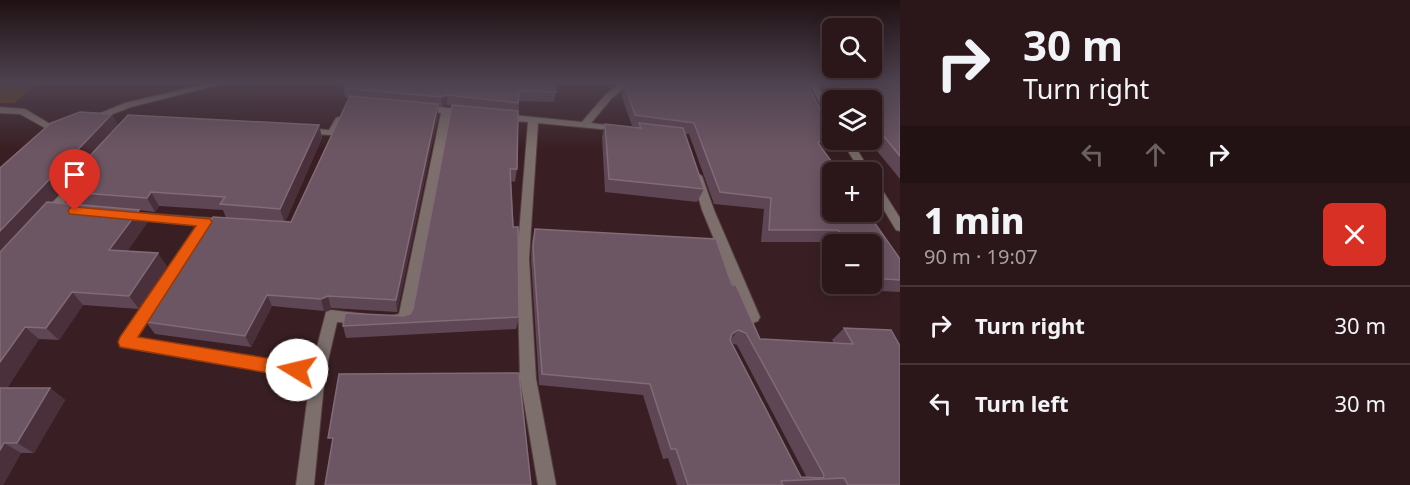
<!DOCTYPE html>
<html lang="en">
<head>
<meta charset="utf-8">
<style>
	:root { --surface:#2b171a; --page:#372427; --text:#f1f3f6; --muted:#a69fa2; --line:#473639 }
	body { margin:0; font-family:"Noto Sans",sans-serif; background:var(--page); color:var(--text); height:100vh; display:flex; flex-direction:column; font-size:22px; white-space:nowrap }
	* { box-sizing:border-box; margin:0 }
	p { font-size:20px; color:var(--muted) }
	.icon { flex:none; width:33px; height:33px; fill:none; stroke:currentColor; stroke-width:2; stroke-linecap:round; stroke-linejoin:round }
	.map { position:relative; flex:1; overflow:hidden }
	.panel { display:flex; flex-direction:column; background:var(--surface); width:510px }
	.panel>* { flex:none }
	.guide { background:#2b171a; color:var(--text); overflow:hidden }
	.fabs { position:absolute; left:822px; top:18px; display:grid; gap:12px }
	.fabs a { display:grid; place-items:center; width:60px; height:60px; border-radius:9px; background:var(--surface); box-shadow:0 3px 15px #0003,0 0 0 2px var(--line); font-size:30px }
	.pin { position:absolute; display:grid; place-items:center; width:51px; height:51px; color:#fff; margin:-62px -26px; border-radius:50% 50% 50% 0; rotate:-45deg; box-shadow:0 0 6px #0007 }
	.pin .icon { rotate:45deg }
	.me { position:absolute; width:66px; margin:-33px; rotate:279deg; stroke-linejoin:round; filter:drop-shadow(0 0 4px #0008) }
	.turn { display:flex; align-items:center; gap:21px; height:126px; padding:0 24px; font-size:27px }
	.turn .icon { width:78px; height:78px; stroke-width:2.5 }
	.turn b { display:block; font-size:42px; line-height:51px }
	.lanes { display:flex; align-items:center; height:57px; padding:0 24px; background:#0003; justify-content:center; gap:30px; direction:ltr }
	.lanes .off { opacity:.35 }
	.round { display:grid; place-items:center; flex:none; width:63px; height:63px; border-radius:9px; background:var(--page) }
	.summary { display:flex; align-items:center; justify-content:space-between; height:102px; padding:0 24px }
	h1 { font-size:36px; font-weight:800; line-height:45px }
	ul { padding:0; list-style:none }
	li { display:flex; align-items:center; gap:18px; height:78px; padding:0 24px; border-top:2px solid var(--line) }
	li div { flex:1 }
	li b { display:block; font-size:22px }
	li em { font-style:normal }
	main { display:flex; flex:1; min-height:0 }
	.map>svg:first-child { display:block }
	.green { fill:#623b09 }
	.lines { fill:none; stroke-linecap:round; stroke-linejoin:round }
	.street-casing { stroke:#563d41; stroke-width:2 }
	.street { fill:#7d6f6b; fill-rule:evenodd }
	.wall { fill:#5e4654; fill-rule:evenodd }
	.shaded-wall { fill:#49303a }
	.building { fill:#6d5663; stroke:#816b76; stroke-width:1.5; fill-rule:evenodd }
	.route { fill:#ea580c; stroke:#983908; stroke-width:1.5 }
</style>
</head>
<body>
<main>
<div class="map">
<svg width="900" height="485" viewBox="0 0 900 485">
	<rect width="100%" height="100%" fill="#391f23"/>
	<path class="green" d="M0,82h40l-26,21h-14z"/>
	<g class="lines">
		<g class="street-casing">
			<path id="street" d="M215,82h15l-99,25 -37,14 -3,1 -5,-3 39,-16z
				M622,82h9l-20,17 -20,24 30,4v4l-83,-8 -9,136 7,120 20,106h-18l-18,-106 -3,-120 11,-137 -25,-2 -5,-3 5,-3 79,8 23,-27z
				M808,82h8l16,27v10l-5,-3z
				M423,105l42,5 5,3 -5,3 -15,-2 -38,206 -2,4c-7,2 -13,2 -20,0l-2,-4 2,-4 9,-2 42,-201 -21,-3 -1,-2z
				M0,107l25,2 37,22 -5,3 -3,-1 -34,-19 -20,-1z
				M339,117l5,3 -9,15 -30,-1 -5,-3 5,-3 24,2 7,-12z
				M841,140h10l20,32h-10z
				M697,173l5,3 12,34 46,107 -2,4 -5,2 -5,-2 -2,-4 -44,-107 -10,-34z
				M872,179l4,1 24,38v13l-4,-1 -24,-40z
				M74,182l4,2 1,2 -1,2 -27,30h-8l-2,-3 2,-3 27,-28z
				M129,212l82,6 6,4 -2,3 -7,1 -30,45h-8l-2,-3 29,-43 -72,-6 -2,-3z
				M160,285l5,1 2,4 -30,48 175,28 14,-54 5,-2 33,4 2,4 -2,4 -5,2 -22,-2 -12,52 -11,111h-18l14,-106 -189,-32 -2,-4 2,-4 34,-53z"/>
		</g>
		<use href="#street" class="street"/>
	</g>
	<path class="wall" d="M691,82h115l20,62 -5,3 79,112v33l-41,-2 -4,-6h17v-40h-40v4l-4,-6h-67l3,-33 -50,-5 -25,-70h-4l19,55 -7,13 -92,-10 -3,-55 3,-13 33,4v-1l-6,-1 -11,-32 3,-11 67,2z
		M822,82h78v97l-32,-39h4v-40h-35z
		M344,88l212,4 -2,10 -35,-1 -2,68 -2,13 -4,-1 8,136 -3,12 -170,9 -3,-12 60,-10 7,-2 3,-5 39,-203 -5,-1 -5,2 -4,-1v10l-41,196 -66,-4 -7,3 -52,-5 -21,41 -96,-13 -9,-12 10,-14 -7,-9 37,-43 40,-38 -3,-8 -64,-4 -4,6 -16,-2 8,13 -20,28 40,15 -28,43 -56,-4 -24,35 -20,-1 -32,49h43l15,12 -31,53h-13l-18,32h-3v-317l112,-54 6,11h201l3,13 -37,84h6l58,-124 -4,-1zM59,193l8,11 -16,-2z
		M535,229l197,56 28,54 74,4 -2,-3 12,-12 47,2 9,155h-223l-9,-27 -5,1 -20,-64 -104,-10 -8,-126 1,-18zM731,343l6,2 70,133 -6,-1z"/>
	<path class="shaded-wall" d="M447,95v10l-5,2 -1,-10z
		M438,104v12l-41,196 -1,-12z
		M112,114l7,13 -62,64 2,2 -59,65v-27z
		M319,125l3,13 -37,85 -5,-14z
		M832,133l-6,11 -15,11 7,-12z
		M151,192l8,14 -4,6 -8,-14z
		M139,210l8,13 -28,40 -10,-13z
		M158,253l9,13 -28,43 -10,-13z
		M72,292l11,13 -24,35 -13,-12z
		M267,295l5,11 -21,41 -6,-11z
		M328,296l3,12 -7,3 -3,-12z
		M25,327l14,12 -39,59v-36z
		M738,330l-9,12 3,-8z
		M50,388l15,12 -31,53 -17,-10z
		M4,443l17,10 -18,32h-3v-35z"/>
	<path class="building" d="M347,82h207l2,10 -37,-1 -1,12 -71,-8 -6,2 -97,-9z
		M697,82h109l26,49v2l-14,10 21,29h-7v40h35l33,47v21l-28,-2v-34h-24l-10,-14h-69l2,-32 -51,-6 -26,-69 -59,-8 -11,-32 74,2z
		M837,82h63v74l-28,-34v-22h-19z
		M350,96l88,8 -42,196 -68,-4 -7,3 -54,-4 -22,41 -99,-14 16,-22 -13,-1 28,-43h9l27,-39 78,5z
		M452,105l66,6 -1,58h-7l3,58h5l1,90 -176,9 2,-13 58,3 7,-2 3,-5z
		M80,112l32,2 -112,117v-63l51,-45z
		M128,115l191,10 -39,84 -60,-5 5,-7 -74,-5 -4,6 -90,-7z
		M639,123l44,5 21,61 -95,-10 -4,-55 36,4z
		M47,202l92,8 -30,40 49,3 -29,43 -57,-4 -26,36 -21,-1 -25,35v-110z
		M535,229l181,10 16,46h4l24,54 93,5 -9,-16 47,2 9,16v139h-52l-4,-7 -63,3 2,4h-95l-12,-36h-5l-21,-65 -108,-10 -9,-127zM738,330l8,3 78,142 -1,3 -22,-1 -71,-137 2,-6z
		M519,373l12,112h-206l8,-47h-5l11,-64z
		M0,388h50l-33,55h-13l-4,7z"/>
	<linearGradient id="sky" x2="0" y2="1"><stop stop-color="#1f1113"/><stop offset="0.55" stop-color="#4e4250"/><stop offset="1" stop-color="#4e4250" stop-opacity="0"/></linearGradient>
	<rect width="900" height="150" fill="url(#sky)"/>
	<path class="route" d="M75,207l135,12 2,3 -2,3 -72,112 159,26 6,2 2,5 -2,6 -6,2 -177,-31 -2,-5 2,-5 76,-111 -126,-12 -2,-3 2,-3z"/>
</svg>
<div class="fabs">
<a><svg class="icon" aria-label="search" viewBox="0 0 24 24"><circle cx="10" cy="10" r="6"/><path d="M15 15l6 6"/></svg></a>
<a><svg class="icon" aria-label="layers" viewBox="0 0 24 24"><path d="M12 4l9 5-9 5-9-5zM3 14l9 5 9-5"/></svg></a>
<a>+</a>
<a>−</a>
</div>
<div class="pin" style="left:75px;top:211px;background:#d93025"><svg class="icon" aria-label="arrive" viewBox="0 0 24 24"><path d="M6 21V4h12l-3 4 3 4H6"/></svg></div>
<svg class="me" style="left:297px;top:370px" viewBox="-20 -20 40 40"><circle r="19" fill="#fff"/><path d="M0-13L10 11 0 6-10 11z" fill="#ea580c"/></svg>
</div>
<section class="panel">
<div class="guide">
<div class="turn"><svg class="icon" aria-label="right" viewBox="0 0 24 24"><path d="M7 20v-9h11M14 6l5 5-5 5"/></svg><div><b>30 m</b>Turn right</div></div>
<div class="lanes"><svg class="icon off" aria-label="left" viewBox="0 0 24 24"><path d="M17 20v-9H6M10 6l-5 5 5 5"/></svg><svg class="icon off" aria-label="ahead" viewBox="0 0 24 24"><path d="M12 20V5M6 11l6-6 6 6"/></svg><svg class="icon" aria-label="right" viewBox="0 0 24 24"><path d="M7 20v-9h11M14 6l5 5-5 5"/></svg></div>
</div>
<div class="summary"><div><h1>1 min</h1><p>90 m · 19:07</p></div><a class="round" style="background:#d93025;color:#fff"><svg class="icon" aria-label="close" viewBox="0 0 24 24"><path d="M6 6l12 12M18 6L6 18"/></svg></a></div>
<ul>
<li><svg class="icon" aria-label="right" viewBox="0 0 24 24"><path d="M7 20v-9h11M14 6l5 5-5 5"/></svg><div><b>Turn right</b></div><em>30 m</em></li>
<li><svg class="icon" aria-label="left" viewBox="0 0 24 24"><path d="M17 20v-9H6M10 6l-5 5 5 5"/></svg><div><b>Turn left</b></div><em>30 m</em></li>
</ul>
</section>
</main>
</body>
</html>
